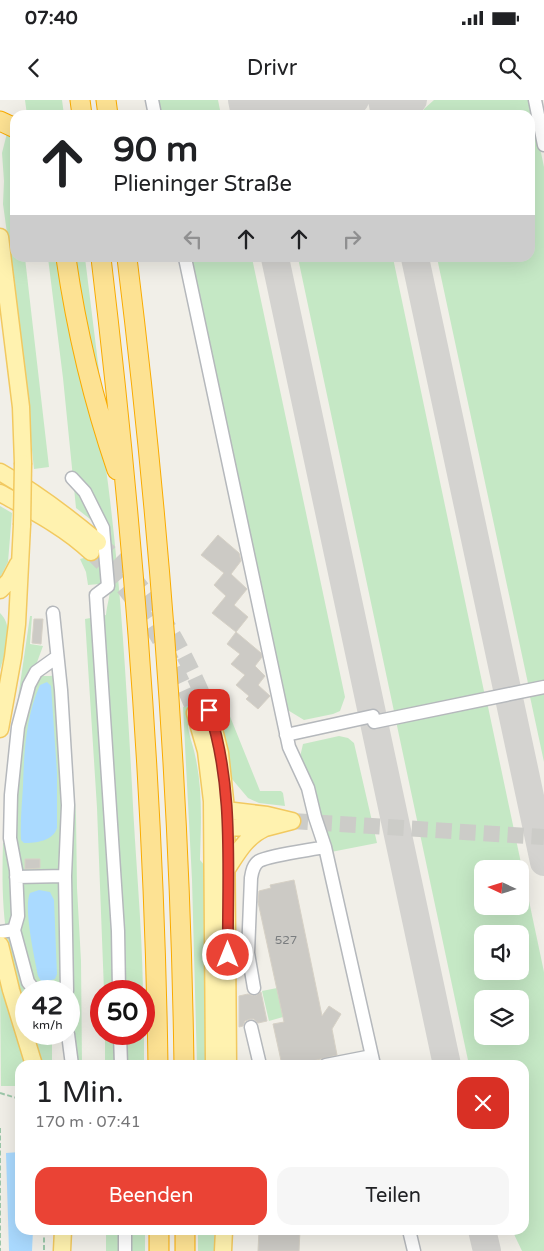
<!DOCTYPE html>
<html lang="de">
<head>
<meta charset="utf-8">
<style>
	:root { --surface:#fff; --page:#f6f6f6; --text:#202124; --muted:#757577; --accent:#ea4335 }
	body { margin:0; font-family:"Varela Round",sans-serif; background:var(--page); color:var(--text); height:100vh; display:flex; flex-direction:column; font-size:19px; white-space:nowrap }
	* { box-sizing:border-box; margin:0 }
	p { font-size:16px; color:var(--muted) }
	.icon { flex:none; width:28px; height:28px; fill:none; stroke:currentColor; stroke-width:2; stroke-linecap:round; stroke-linejoin:round }
	.map { position:relative; flex:1; overflow:hidden }
	.details { position:absolute; left:15px; top:960px; width:514px; height:175px; display:flex; flex-direction:column; background:var(--surface); border-radius:15px; box-shadow:0 5px 20px #0002 }
	.details>* { flex:none }
	.guide { position:absolute; left:10px; top:10px; width:525px; height:152px; border-radius:15px; box-shadow:0 5px 20px #0002; background:#fff; color:var(--text); overflow:hidden }
	.needle { width:32px; rotate:274deg }
	.buttons { position:absolute; left:474px; top:760px; display:grid; gap:10px }
	.buttons a { display:grid; place-items:center; width:55px; height:55px; border-radius:10px; background:var(--surface); box-shadow:0 5px 20px #0002; font-size:25px }
	.speed { position:absolute; left:15px; top:880px; display:flex; gap:10px; font-size:25px; font-weight:700; text-align:center }
	.speed>* { display:grid; place-content:center; width:65px; height:65px; border-radius:50%; background:var(--surface); box-shadow:0 5px 20px #0002; line-height:1 }
	.speed small { font-size:12px; font-weight:400 }
	.speed .limit { border:8px solid #d22; background:#fff; color:#111 }
	.pin { position:absolute; display:grid; place-items:center; width:42px; height:42px; color:#fff; margin:-21px; border-radius:10px; box-shadow:0 2px 8px #0006 }
	.me { position:absolute; width:55px; margin:-28px; rotate:0deg; stroke-linejoin:round; filter:drop-shadow(0 0 4px #0008) }
	.turn { display:flex; align-items:center; gap:18px; height:105px; padding:0 20px; font-size:22px }
	.turn .icon { width:65px; height:65px; stroke-width:2.5 }
	.turn b { display:block; font-size:35px; line-height:42px }
	.lanes { display:flex; align-items:center; height:48px; padding:0 20px; background:#0003; justify-content:center; gap:25px; direction:ltr }
	.lanes .off { opacity:.35 }
	.round { display:grid; place-items:center; flex:none; width:52px; height:52px; border-radius:15px; background:var(--page) }
	.overview { display:flex; align-items:center; justify-content:space-between; height:85px; padding:0 20px }
	h1 { font-size:30px; font-weight:600; line-height:38px }
	.button { display:flex; gap:10px; margin-top:auto; padding:10px 20px }
	.button a { flex:1; height:58px; border-radius:15px; background:var(--accent); color:#fff; font-size:20px; font-weight:600; line-height:58px; text-align:center }
	.button a+a { background:var(--page); color:var(--text) }
	.status { display:flex; justify-content:space-between; align-items:center; height:35px; padding:0 25px; background:var(--surface); direction:ltr }
	.status svg { height:14px; fill:currentColor }
	header { display:flex; justify-content:space-between; align-items:center; height:65px; padding:0 20px; background:var(--surface); font-size:22px; font-weight:600 }
	.map>svg:first-child { display:block }
	.grass { fill:#c5e8c5; fill-rule:evenodd }
	.water { fill:#aadaff }
	.lines { fill:none; stroke-linecap:round; stroke-linejoin:round }
	.taxiway { stroke:#d4d3d0; stroke-width:28 }
	.building { fill:#cccac5; stroke:#d6d1c6 }
	.major-tunnel { stroke:#ccccc8; stroke-width:16; stroke-dasharray:16 8; stroke-linecap:butt }
	.minor-casing { stroke:#b5b8bc; stroke-width:15 }
	.major-casing { stroke:#f2c960; stroke-width:19 }
	.highway-casing { stroke:#f9ab00; stroke-width:21 }
	.path { stroke:#9cc7a9; stroke-width:2; stroke-dasharray:5 2.5; stroke-linecap:butt }
	.minor { stroke:#fff; stroke-width:12 }
	.major { stroke:#fff2af; stroke-width:16 }
	.highway { stroke:#fde293; stroke-width:19 }
	.major-bridge-casing { stroke:#f2c960; stroke-width:19; stroke-linecap:butt }
	.major-bridge { stroke:#fff2af; stroke-width:16 }
	.route-casing { stroke:#982c22; stroke-width:12 }
	.route { stroke:#ea4335; stroke-width:9 }
	.labels { text-anchor:middle; stroke-width:4; stroke-linejoin:round; paint-order:stroke }
	.number-label { font-size:12px; fill:#7a7d7f }
</style>
</head>
<body>
<div class="status"><b>07:40</b><svg viewBox="0 0 49 12"><path d="M0 12V9h3v3zM5 12V6h3v6zM10 12V3h3v9zM15 12V0h3v12zM26 1h20v11H26zM47 4h2v5h-2z"/></svg></div>
<header><svg class="icon" aria-label="back" viewBox="0 0 24 24"><path d="M15 5l-7 7 7 7"/></svg>Drivr<svg class="icon" aria-label="search" viewBox="0 0 24 24"><circle cx="10" cy="10" r="6"/><path d="M15 15l6 6"/></svg></header>
<div class="map">
<svg width="544" height="1151" viewBox="0 0 544 1151">
	<rect width="100%" height="100%" fill="#f1efe8"/>
	<path class="grass" d="M25,0h37l2,15h-37z
		M156,0h62l3,15h-61z
		M434,0h96l14,67v518l-15,3 -92,-430h93v-143h-109l3,-6z
		M7,33l3,1 5,43v81h10l24,209 -15,2 -17,-163 -14,-102 1,-23 -2,-28z
		M48,158h12l45,203c15,108 21,217 27,325 3,69 10,137 11,205h-39l-7,-183 -12,-189 21,-4c1,-11 5,-21 4,-32l-22,2 -2,-13 -6,-13 11,-3 10,-11 -6,-22 -19,-15 -13,-130z
		M70,158h15l14,113 -5,2z
		M190,158h62l93,439 -5,14 -7,3 -29,6 -18,-11z
		M298,158h95l92,438 -90,20z
		M0,406l12,7 -4,49 -8,16z
		M0,513c15,14 5,40 0,57z
		M30,516h2l-2,28 13,2 -7,19 6,11h8l15,-3 11,143 1,72 4,73 1,104h-6l-5,-33v-45l-11,-2 -9,5 -25,1v25c-6,-24 -13,-48 -18,-72 -6,-34 -6,-68 -5,-101l11,-2 3,-136z
		M544,588v74l-15,-70z
		M223,599l37,92h21l2,2 2,13 -26,-3 -11,-5 -16,-19 -41,-65c-8,10 2,28 4,41 8,35 6,69 5,105l6,7 3,198h-12l-5,-185 -9,-173z
		M487,602l57,270v279h-22l-10,-21h12v-165h-55l-73,-344zM482,769h38v37h-38zM482,834h38v37h-38zM482,899h38v37h-38z
		M339,636l9,2 6,5 23,100 -46,9 -31,-95 3,-13z
		M0,883l27,82h-7v21h-19z
		M277,888l6,29 -14,4 -7,-30z
		M31,934h19l2,7v24h-12z
		M105,934h39v31h-39z
		M106,1130h39v21h-39z
		M198,1130h16l1,21h-17z"/>
	<path class="water" d="M47,582l4,4 6,87v55c-4,13 -21,15 -33,15l-3,-3c-1,-18 1,-36 2,-54 1,-34 3,-70 17,-101z
		M39,790l11,2 4,8 3,74 -2,5 -10,3 -4,-1 -3,-5c-3,-16 -15,-69 -8,-83z
		M20,1052v78h13l-1,21h-23l-3,-98z"/>
	<g class="lines">
		<path class="taxiway" d="M242,0l3,15
			M262,0c7,4 14,8 22,10 23,6 49,-5 71,-10
			M382,0l3,15
			M401,15l12,-15
			M275,158l172,807
			M415,158l129,604
			M482,1130l5,21"/>
	</g>
	<path class="building" d="M218,435l21,18 2,8 -10,13 16,15 -13,16 14,12 -12,15 -24,-19 14,-17 -12,-11 10,-12 -23,-18z
		M34,519h9l-2,25 -9,-1z
		M236,532l25,21 1,4 -7,9 10,10 -7,9 12,11 -12,13 -12,-10 3,-3 -13,-11 9,-10 -14,-11 9,-10 -13,-10z
		M25,759h15v9l-15,1z
		M294,780l28,136 7,-10 12,8 -9,15 5,26 -41,10h-14l-9,-41 11,-2 -26,-120 1,-11 12,-3 -1,-3z
		M261,892l6,29 -9,2 -4,-4h-4l-5,2 -2,5 -4,1v-31l9,-2 7,2z
		M259,1130h41l-1,21h-41z"/>
	<g class="lines">
		<path class="major-tunnel" d="M98,442c52,44 85,105 111,168
			M91,452c47,45 80,100 104,161
			M292,721l252,16"/>
		<g class="minor-casing">
			<path id="minor" d="M152,0l3,15
				M535,0l9,45
				M185,158l104,489 19,41 7,29 10,30 49,218
				M72,378l13,14 18,36 5,58 -12,9 22,336 1,60
				M53,513l8,77 7,115 -3,71 2,115
				M374,622l170,-35
				M286,635l87,-19
				M16,777l49,-1
				M0,832l14,-2
				M254,888l-6,-35 3,-75c1,-6 2,-13 8,-17 11,-6 52,-11 66,-14
				M35,891l-7,-9 -14,-52 4,-14 -2,-46 -6,-32 1,-43 7,-68 11,-42 7,-13 21,-15
				M251,927l9,38
				M68,934l4,31
				M120,934l1,31
				M326,965l46,-9
				M409,1130l5,21
				M125,1151v-21"/>
		</g>
		<g class="major-casing">
			<path id="major" d="M0,137l21,170 2,56
				M0,372c35,20 67,44 98,70
				M0,393c31,17 65,34 91,59
				M0,490l9,-9 9,-17
				M209,610l11,43 6,56 2,256
				M195,613l11,38 6,50 2,264
				M0,629l13,-72 4,-33 5,-99
				M217,709l50,6 25,6
				M218,727l47,1 27,-7
				M227,769c11,-17 19,-32 38,-41
				M0,845l11,45 23,75
				M62,1151l1,-21
				M223,1151l1,-21"/>
		</g>
		<g class="highway-casing">
			<path id="highway" d="M80,0l2,15
				M106,0l2,15
				M0,21l15,7
				M66,158c10,69 28,145 51,212
				M101,158c32,268 53,537 57,807
				M127,158c33,267 53,537 57,807
				M159,1151v-21
				M185,1151v-21"/>
		</g>
		<path class="path" d="M0,993l20,6
			M0,1028v123
			M44,1130v21"/>
		<use href="#minor" class="minor"/>
		<use href="#major" class="major"/>
		<use href="#highway" class="highway"/>
		<g class="major-bridge-casing">
			<path id="major-bridge" d="M22,425l1,-62"/>
		</g>
		<use href="#major-bridge" class="major-bridge"/>
	</g>
	<g class="lines">
		<g class="route-casing">
			<path id="route" d="M209,610c26,78 18,164 19,245"/>
		</g>
		<use href="#route" class="route"/>
	</g>
	<g class="labels">
		<g class="number-label">
			<text x="286" y="844">527</text>
		</g>
	</g>
</svg>
<div class="buttons">
<a><svg class="needle" viewBox="-14 -14 28 28"><path d="M0-13l5 13h-10z" fill="#e53935"/><path d="M0 13l5-13h-10z" fill="#757577"/></svg></a>
<a><svg class="icon" aria-label="sound" viewBox="0 0 24 24"><path d="M4 9h4l5-4v14l-5-4H4zM17 9q2 3 0 6"/></svg></a>
<a><svg class="icon" aria-label="layers" viewBox="0 0 24 24"><path d="M12 4l9 5-9 5-9-5zM3 14l9 5 9-5"/></svg></a>
</div>
<div class="speed"><div>42<small>km/h</small></div><div class="limit">50</div></div>
<div class="pin" style="left:209px;top:610px;background:#d93025"><svg class="icon" aria-label="arrive" viewBox="0 0 24 24"><path d="M6 21V4h12l-3 4 3 4H6"/></svg></div>
<svg class="me" style="left:228px;top:855px" viewBox="-20 -20 40 40"><circle r="17" fill="#ea4335" stroke="#fff" stroke-width="3"/><path d="M0-11L8 9 0 5-8 9z" fill="#fff"/></svg>
<div class="guide">
<div class="turn"><svg class="icon" aria-label="ahead" viewBox="0 0 24 24"><path d="M12 20V5M6 11l6-6 6 6"/></svg><div><b>90 m</b>Plieninger Straße</div></div>
<div class="lanes"><svg class="icon off" aria-label="left" viewBox="0 0 24 24"><path d="M17 20v-9H6M10 6l-5 5 5 5"/></svg><svg class="icon" aria-label="ahead" viewBox="0 0 24 24"><path d="M12 20V5M6 11l6-6 6 6"/></svg><svg class="icon" aria-label="ahead" viewBox="0 0 24 24"><path d="M12 20V5M6 11l6-6 6 6"/></svg><svg class="icon off" aria-label="right" viewBox="0 0 24 24"><path d="M7 20v-9h11M14 6l5 5-5 5"/></svg></div>
</div>
<section class="details">
<div class="overview"><div><h1>1 Min.</h1><p>170 m · 07:41</p></div><a class="round" style="background:#d93025;color:#fff"><svg class="icon" aria-label="close" viewBox="0 0 24 24"><path d="M6 6l12 12M18 6L6 18"/></svg></a></div>
<div class="button"><a>Beenden</a><a>Teilen</a></div>
</section>
</div>
</body>
</html>
